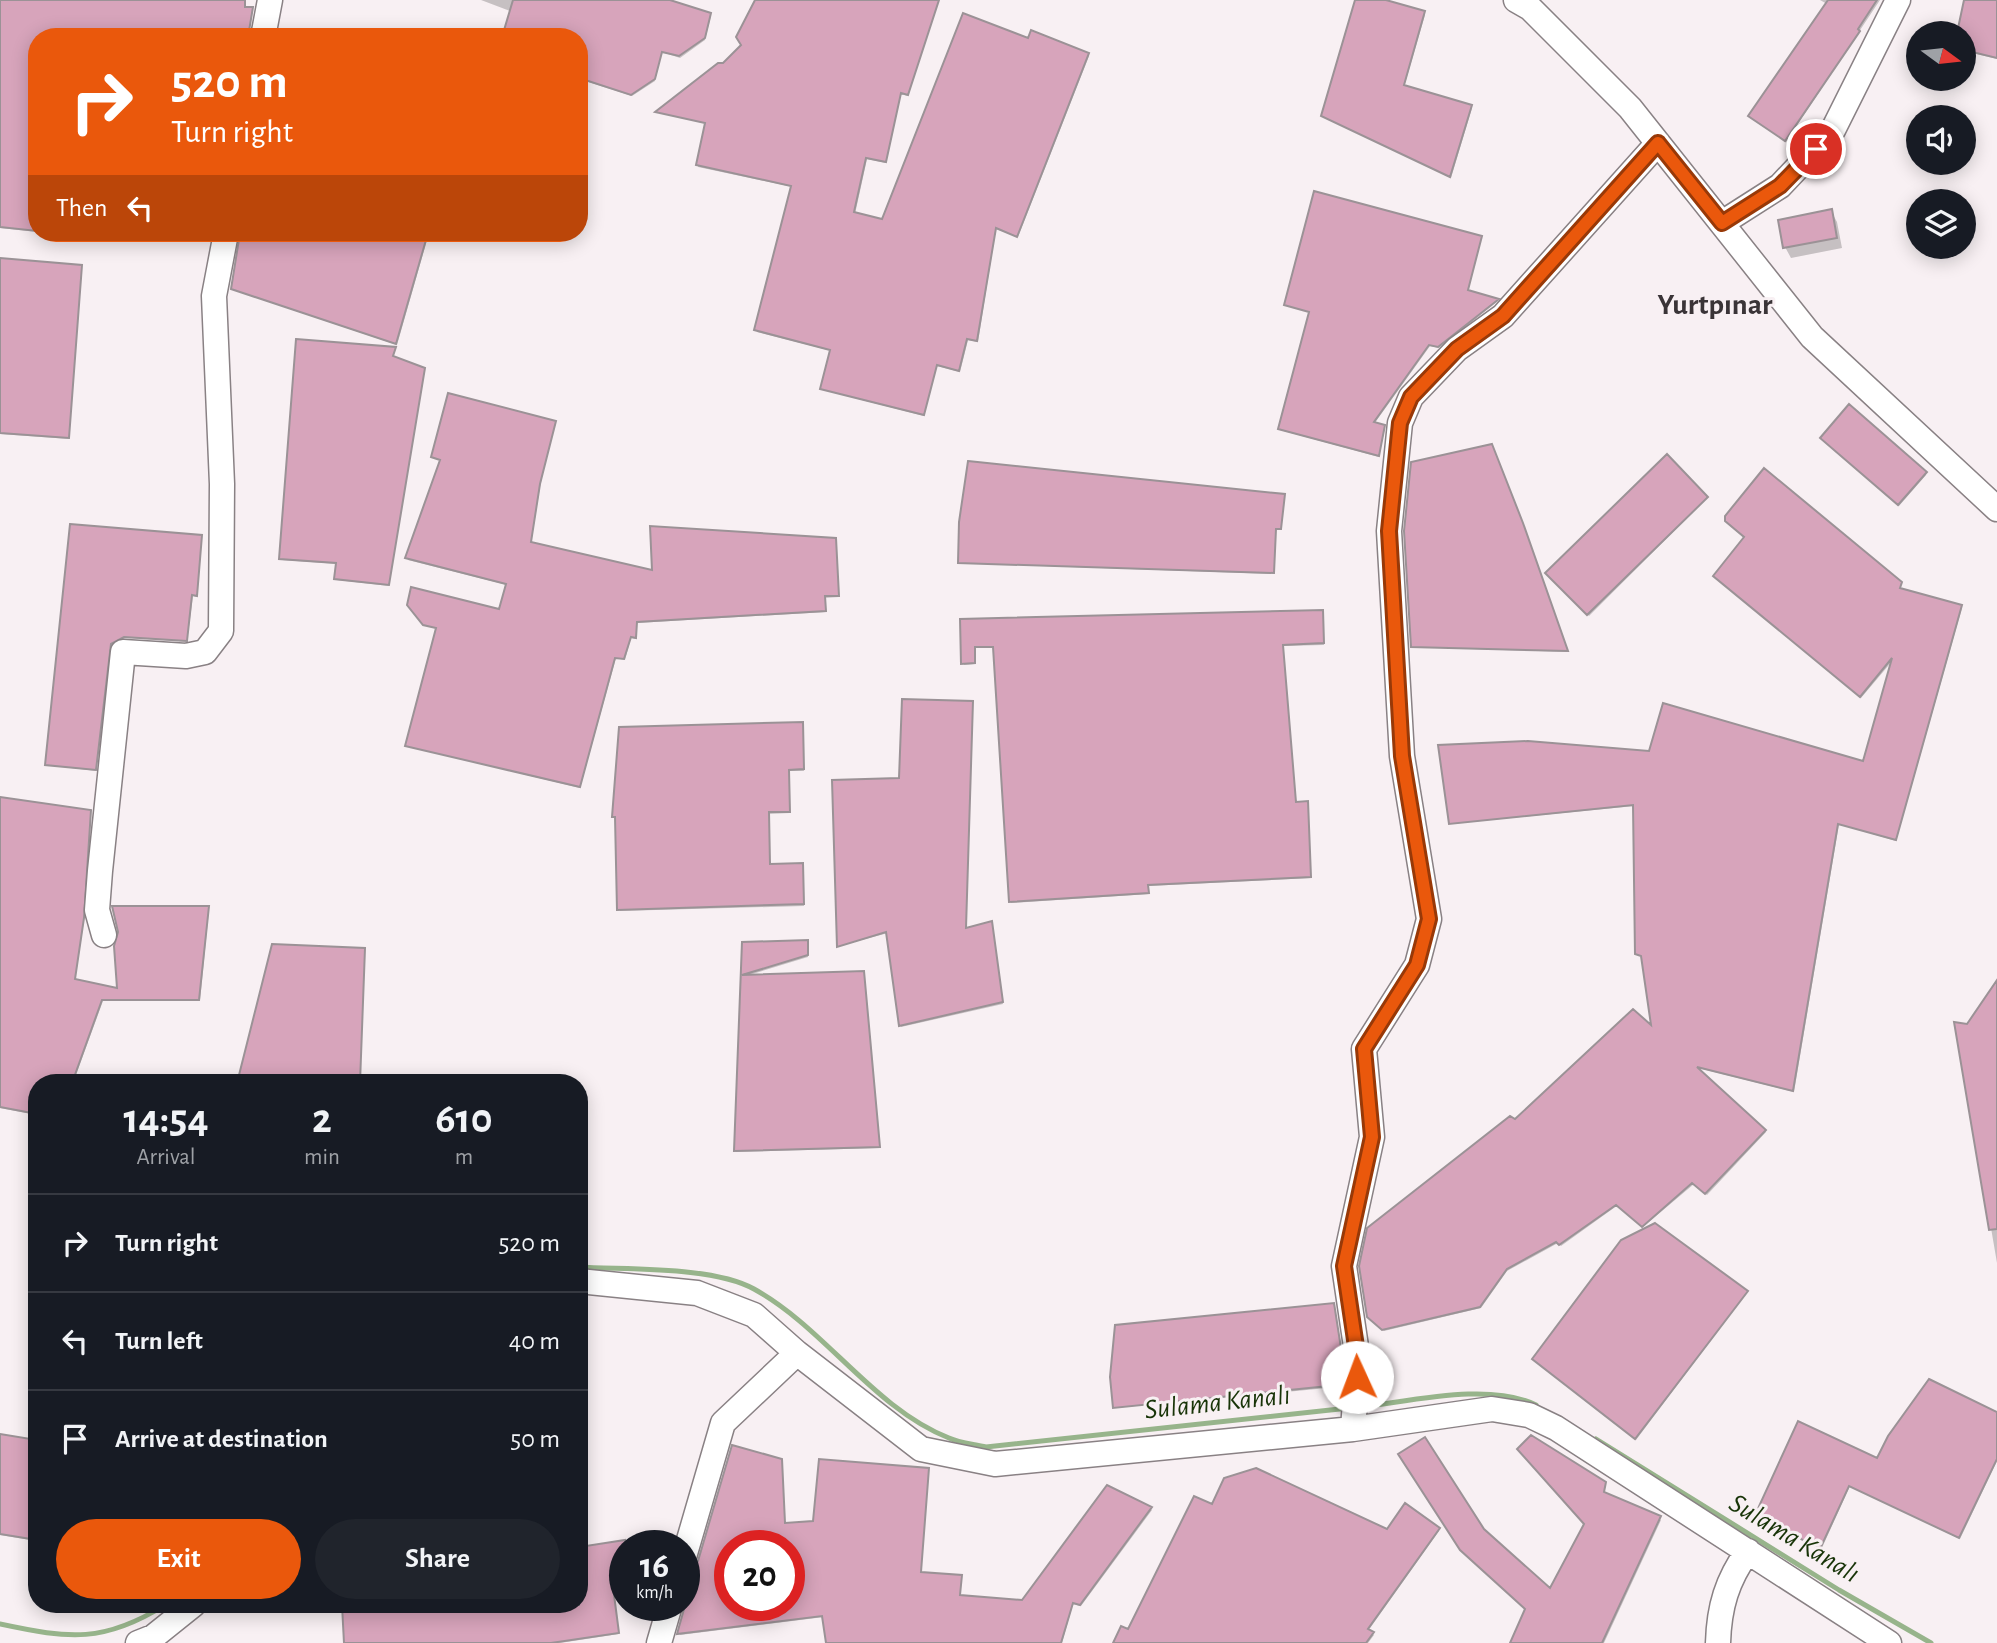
<!DOCTYPE html>
<html lang="en">
<head>
<meta charset="utf-8">
<style>
	:root { --surface:#171b24; --page:#20242c; --text:#f1f3f6; --muted:#9ea1a6; --line:#363941; --accent:#ea580c }
	body { margin:0; font-family:"Alegreya Sans",sans-serif; background:var(--page); color:var(--text); height:100vh; display:flex; flex-direction:column; font-size:26px; white-space:nowrap }
	* { box-sizing:border-box; margin:0 }
	p { font-size:23px; color:var(--muted) }
	.icon { flex:none; width:38px; height:38px; fill:none; stroke:currentColor; stroke-width:2; stroke-linecap:round; stroke-linejoin:round }
	.map { position:relative; flex:1; overflow:hidden }
	.drawer { position:absolute; left:28px; top:1074px; width:560px; height:539px; display:flex; flex-direction:column; background:var(--surface); border-radius:28px; box-shadow:0 4px 18px #0003 }
	.drawer>* { flex:none }
	.top-card { position:absolute; left:28px; top:28px; width:560px; height:214px; border-radius:28px; box-shadow:0 4px 18px #0003; background:#ea580c; color:#fff; overflow:hidden }
	.needle { width:46px; rotate:105deg }
	.controls { position:absolute; left:1906px; top:21px; display:grid; gap:14px }
	.controls a { display:grid; place-items:center; width:70px; height:70px; border-radius:50%; background:var(--surface); box-shadow:0 4px 18px #0003; font-size:35px }
	.speed { position:absolute; left:609px; top:1530px; display:flex; gap:14px; font-size:35px; font-weight:700; text-align:center }
	.speed>* { display:grid; place-content:center; width:91px; height:91px; border-radius:50%; background:var(--surface); box-shadow:0 4px 18px #0003; line-height:1 }
	.speed small { font-size:18px; font-weight:400 }
	.speed .limit { border:10px solid #d22; background:#fff; color:#111 }
	.pin { position:absolute; display:grid; place-items:center; width:60px; height:60px; color:#fff; margin:-30px; border:4px solid #fff; border-radius:50%; box-shadow:0 2px 7px #0007 }
	.me { position:absolute; width:77px; margin:-38px; rotate:358deg; stroke-linejoin:round; filter:drop-shadow(0 0 5px #0008) }
	.turn { display:flex; align-items:center; gap:24px; height:147px; padding:0 28px; font-size:32px }
	.turn .icon { width:91px; height:91px; stroke-width:2.5 }
	.turn b { display:block; font-size:49px; line-height:60px }
	.then { display:flex; align-items:center; height:66px; padding:0 28px; background:#0003; gap:14px; font-size:26px }
	.eta { display:flex; justify-content:space-evenly; align-items:center; height:119px; text-align:center }
	.eta b { font-size:42px; font-weight:700; line-height:49px }
	.action { display:flex; gap:14px; margin-top:auto; padding:14px 28px }
	.action a { flex:1; height:80px; border-radius:42px; background:var(--accent); color:#fff; font-size:28px; font-weight:700; line-height:80px; text-align:center }
	.action a+a { background:var(--page); color:var(--text) }
	ul { padding:0; list-style:none }
	li { display:flex; align-items:center; gap:21px; height:98px; padding:0 28px; border-top:2px solid var(--line) }
	li div { flex:1 }
	li b { display:block; font-size:26px }
	li em { font-style:normal }
	.map>svg:first-child { display:block }
	.shadow { fill:#0003; fill-rule:evenodd }
	.lines { fill:none; stroke-linecap:round; stroke-linejoin:round }
	.stream { stroke:#97b48b; stroke-width:5 }
	.building { fill:#d7a4bb; stroke:#9b9296; stroke-width:2; fill-rule:evenodd }
	.minor-casing { stroke:#898184; stroke-width:27 }
	.minor { stroke:#fff; stroke-width:24 }
	.route-casing { stroke:#983908; stroke-width:18 }
	.route { stroke:#ea580c; stroke-width:12 }
	.labels { text-anchor:middle; stroke-width:6; stroke-linejoin:round; paint-order:stroke }
	.water-label { font-size:28px; font-style:italic; fill:#183408; stroke:#f8f0f3 }
	.quarter-label { font-size:30px; font-weight:bold; fill:#3a3437; stroke:#f8f0f3 }
</style>
</head>
<body>
<div class="map">
<svg width="1997" height="1643" viewBox="0 0 1997 1643">
	<rect width="100%" height="100%" fill="#f8f0f3"/>
	<path class="shadow" d="M0,0h245v9l8,1 -6,27h-210v195l-37,-4z
		M481,0h183l47,16 -6,24 -25,18 -18,-6 -7,29 -23,15 -53,-17v-42z
		M775,0h164l-31,96 -7,-2 -15,69 -19,-4 -12,55 28,7 146,-180 60,15 -71,181 -22,-8 -18,113 -10,-2 -8,32 -23,-6 -13,50 -101,-26 9,-39 -75,-19 36,-145 -95,-20 9,-43 -50,-12 67,-47 19,-20z
		M1357,0h32l-1,2 37,13 -21,72 68,21 -21,70 -128,-62z
		M1820,0h60l-94,142 -35,-24 76,-114z
		M1966,0h31v59l-33,-8v-18h-6z
		M312,33l20,4h-21z
		M1831,211l6,11 5,26 -51,10 -6,-11z
		M40,233h36l-1,4z
		M242,233h187l-32,112 -164,-55z
		M1481,238l-13,54 30,9 -59,47 -9,-2 -56,78 11,4 -6,29 -99,-27 31,-117 -26,-8z
		M0,260l82,8 -13,171 -69,-5z
		M395,348l-2,10 31,13 -35,215 -52,-6 1,-16 -56,-4z
		M554,422l-14,65 -9,57 123,28 182,-31 3,56 -14,1 1,14 -189,11 -1,16 -5,-1 -6,22 -9,-2 -36,130 -173,-42 30,-117 -11,-3 -16,-19 91,4 6,-26 -99,-25 34,-99 -9,-4z
		M1823,440l102,33 1,2 -27,31z
		M1491,446l76,206 -155,-5z
		M1284,498l-3,32h-5l-2,44 -314,-11z
		M1707,498l-118,118 -40,-41z
		M71,526l131,13 -5,58 -4,-1 -6,46 -62,-4 -14,8 -15,125 -49,-6z
		M1716,578l184,5v7l62,18 -66,233 -57,-17 -45,268 -100,-25 72,65 -59,63 -13,-11 -51,43 -25,-22 -57,41 -3,-3 -51,28 -26,37 -97,23 -14,-12 145,-197 138,-92 -10,-73 -6,-3 -2,-148 -185,18 200,-71 214,10 30,-104 -33,39z
		M1322,611l2,34 -41,1 13,158 11,1 4,73 -163,8 1,8 -138,9 -16,-255h-20v16l-11,1 -2,-45z
		M972,703l-6,226 26,-4 11,79 -102,23 -13,-94 -49,13 62,-166z
		M802,725l2,46h-15l1,42 -21,1 1,51 33,1 1,40 -184,5 -3,-93 -3,-1z
		M0,799l91,15 -7,107 -9,60 44,9 90,-80 -9,91h-97l-30,82h-36v32l-37,-7z
		M744,943h64v14l-62,19 118,-1 16,173 -144,4z
		M364,950l-4,133h-121v-8z
		M1997,983v280l-41,-239 12,2z
		M1747,1292l-111,148 -101,-79z
		M1335,1307l8,57 -5,23 -224,21z
		M1997,1414v47l-37,78 -110,-53 -29,64 -64,-35 121,-55z
		M0,1435l37,7v99l-37,-6z
		M782,1462l3,62 30,-1 113,-53 -7,103 40,4 -1,20 63,5 85,-115 44,23 -71,96 -8,-2 -11,39h-234l-4,-26 -144,18 6,-26 -2,-21 5,-16zM730,1545h59v60h-59z
		M1604,1484v10l57,26 -57,123h-92l15,-34 -44,-78 68,60z
		M1213,1507l174,24h52l-71,100 6,4 -6,8h-253l14,-12z
		M663,1536l-1,9h-37v41l-13,2 7,46 -59,9h-96l-6,-38h121v-56z"/>
	<g class="lines">
		<path class="stream" d="M579,1267c48,3 134,-1 175,22 71,39 119,119 195,149 11,5 25,6 37,9l363,-39
			M1362,1407c50,-6 128,-25 174,-2
			M1596,1439l243,151 92,53
			M0,1624c70,15 104,19 165,-19"/>
	</g>
	<path class="building" d="M0,0h245v7h8l-5,30h-211v194l-37,-4z
		M513,0h157l41,13 -6,25 -26,18 -17,-4 -7,27 -24,16 -52,-17v-41h-77z
		M755,0h184l-31,95 -7,-2 -15,69 -20,-4 -12,54 28,7 81,-206 65,25 3,-8 58,23 -72,184 -21,-9 -19,113 -10,-2 -8,32 -22,-6 -13,50 -104,-26 10,-39 -76,-20 37,-144 -95,-21 9,-42 -50,-11 63,-49h5l18,-18 -5,-8z
		M1355,0h31l39,11 -21,74 68,20 -22,72 -129,-61z
		M1828,0h49l-19,29 2,2 -75,110 -37,-25z
		M1964,0h33v58l-33,-8v-17h-7z
		M1314,191l168,45 -14,54 31,9 -61,48 -9,-2 -55,77 11,3 -6,31 -101,-27 31,-117 -25,-7z
		M1832,209l5,29 -54,10 -5,-28z
		M240,233h188l-32,111 -165,-55z
		M0,258l82,7 -13,173 -69,-5z
		M296,339l100,8 -3,9 32,12 -36,217 -55,-6 2,-16 -57,-4z
		M448,393l108,28 -16,63 -9,58 121,28 -2,-44 186,12 3,58h-14l1,15 -189,11 -1,16 -5,-1 -7,22 -9,-1 -35,129 -175,-41 31,-118 -13,-3 -16,-20 4,-18 88,22 7,-25 -101,-26 35,-98 -9,-3z
		M1849,404l78,68 -29,33 -78,-67z
		M1492,444l31,79 45,128 -157,-4 -7,-116 7,-69z
		M1667,454l41,43 -121,118 -42,-42z
		M968,461l317,33 -4,35h-5l-2,44 -316,-10 1,-41z
		M1764,468l138,114 -2,6 62,17 -66,235 -58,-16 -45,267 -96,-24 69,63 -61,64 -13,-11 -50,44 -26,-22 -57,40 -3,-3 -49,27 -27,38 -98,23 -15,-13 -8,-51 8,-38 143,-112 5,3 118,-110 18,16 -10,-69 -6,-2 -2,-149 -184,19 -11,-79 90,-4 121,10 14,-48 200,58 29,-103 -32,39 -147,-121 31,-39 -19,-16v-5z
		M70,524l132,11 -5,61 -5,-1 -5,46 -63,-4 -13,7 -15,126 -51,-5z
		M1323,610l1,33 -41,2 13,157 12,-1 3,76 -163,8 1,8 -140,9 -16,-255h-18v16l-14,1 -1,-45z
		M902,699l71,2 -7,227 26,-7 11,81 -104,24 -13,-94 -49,15 -5,-167 67,-2z
		M803,722l1,47 -15,1 1,42h-21l1,52 33,-1 1,41 -187,6 -2,-93h-3l7,-90z
		M0,797l91,13 -7,108 -9,61 42,9 -3,-42 4,-14 -6,-26h97l-10,94h-97l-30,83h-35v31l-37,-7z
		M808,940v15l-66,20 122,-4 16,176 -146,4 8,-209z
		M272,944l93,4 -5,135h-123z
		M1997,980v249l-8,1 -35,-208 13,2z
		M1655,1223l93,68 -113,148 -103,-80 89,-119z
		M1334,1303l9,58 -1,18 -4,6 -225,23 -3,-31 5,-52z
		M1929,1379l68,33v47l-38,79 -110,-52 -29,63 -65,-34 43,-94 79,37 11,-22z
		M0,1434l37,6v100l-37,-6z
		M1531,1435l75,47 -2,10 57,24 -59,127h-92l15,-34 -65,-59 -62,-96 27,-17 59,92 66,59 34,-64 -67,-75z
		M732,1445l50,14 3,64 28,-2 6,-62 110,9 -8,104 41,3 -2,20 62,5 85,-115 45,22 -72,98 -7,-2 -12,40h-235l-4,-27 -145,18 7,-25 3,-38 11,-10zM730,1545h59v60h-59z
		M1256,1468l131,61 18,-26 35,25 -72,101 6,3 -8,11h-253l8,-17 7,3 66,-133 18,8 12,-26z
		M625,1540v45l-12,2 6,46 -68,10h-207l-2,-38h237v-58z"/>
	<g class="lines">
		<g class="minor-casing">
			<path id="minor" d="M1516,0l14,8 100,100 182,229 185,172
				M263,37l7,-37
				M1722,223l58,-37 53,-56 65,-130
				M104,935l-7,-25 3,-39 23,-219 63,4 19,-4 16,-21 1,-147 -8,-188 12,-63
				M579,1281l118,12 57,22 43,38 124,96 74,15 358,-35 139,-20 37,6 27,13 333,215
				M1353,1429l5,-69 -14,-94 28,-129 -8,-88 53,-84 12,-46 -27,-163 -13,-225 11,-108 11,-26 46,-48 46,-33 155,-173
				M684,1557l39,-134 74,-70
				M138,1643l15,-6 40,-32
				M659,1643l11,-38
				M1718,1643c1,-36 9,-63 30,-92"/>
		</g>
		<use href="#minor" class="minor"/>
	</g>
	<g class="lines">
		<g class="route-casing">
			<path id="route" d="M1357,1377l1,-17 -14,-94 28,-129 -8,-88 53,-84 12,-46 -27,-163 -13,-225 11,-108 11,-26 46,-48 46,-33 155,-173 64,80 58,-37 36,-37"/>
		</g>
		<use href="#route" class="route"/>
	</g>
	<g class="labels">
		<g class="water-label">
			<text transform="translate(1217 1401) rotate(-6)" y="10">Sulama Kanalı</text>
			<text transform="translate(1795 1537) rotate(31)" y="10">Sulama Kanalı</text>
		</g>
		<g class="quarter-label">
			<text x="1715" y="314">Yurtpınar</text>
		</g>
	</g>
</svg>
<div class="controls">
<a><svg class="needle" viewBox="-14 -14 28 28"><path d="M0-13l5 13h-10z" fill="#e53935"/><path d="M0 13l5-13h-10z" fill="#9ea1a6"/></svg></a>
<a><svg class="icon" aria-label="sound" viewBox="0 0 24 24"><path d="M4 9h4l5-4v14l-5-4H4zM17 9q2 3 0 6"/></svg></a>
<a><svg class="icon" aria-label="layers" viewBox="0 0 24 24"><path d="M12 4l9 5-9 5-9-5zM3 14l9 5 9-5"/></svg></a>
</div>
<div class="speed"><div>16<small>km/h</small></div><div class="limit">20</div></div>
<div class="pin" style="left:1816px;top:149px;background:#d93025"><svg class="icon" aria-label="arrive" viewBox="0 0 24 24"><path d="M6 21V4h12l-3 4 3 4H6"/></svg></div>
<svg class="me" style="left:1357px;top:1377px" viewBox="-20 -20 40 40"><circle r="19" fill="#fff"/><path d="M0-13L10 11 0 6-10 11z" fill="#ea580c"/></svg>
<div class="top-card">
<div class="turn"><svg class="icon" aria-label="right" viewBox="0 0 24 24"><path d="M7 20v-9h11M14 6l5 5-5 5"/></svg><div><b>520 m</b>Turn right</div></div>
<div class="then">Then<svg class="icon" aria-label="left" viewBox="0 0 24 24"><path d="M17 20v-9H6M10 6l-5 5 5 5"/></svg></div>
</div>
<section class="drawer">
<div class="eta">
<div><b>14:54</b><p>Arrival</p></div>
<div><b>2</b><p>min</p></div>
<div><b>610</b><p>m</p></div>
</div>
<ul>
<li><svg class="icon" aria-label="right" viewBox="0 0 24 24"><path d="M7 20v-9h11M14 6l5 5-5 5"/></svg><div><b>Turn right</b></div><em>520 m</em></li>
<li><svg class="icon" aria-label="left" viewBox="0 0 24 24"><path d="M17 20v-9H6M10 6l-5 5 5 5"/></svg><div><b>Turn left</b></div><em>40 m</em></li>
<li><svg class="icon" aria-label="arrive" viewBox="0 0 24 24"><path d="M6 21V4h12l-3 4 3 4H6"/></svg><div><b>Arrive at destination</b></div><em>50 m</em></li>
</ul>
<div class="action"><a>Exit</a><a>Share</a></div>
</section>
</div>
</body>
</html>
